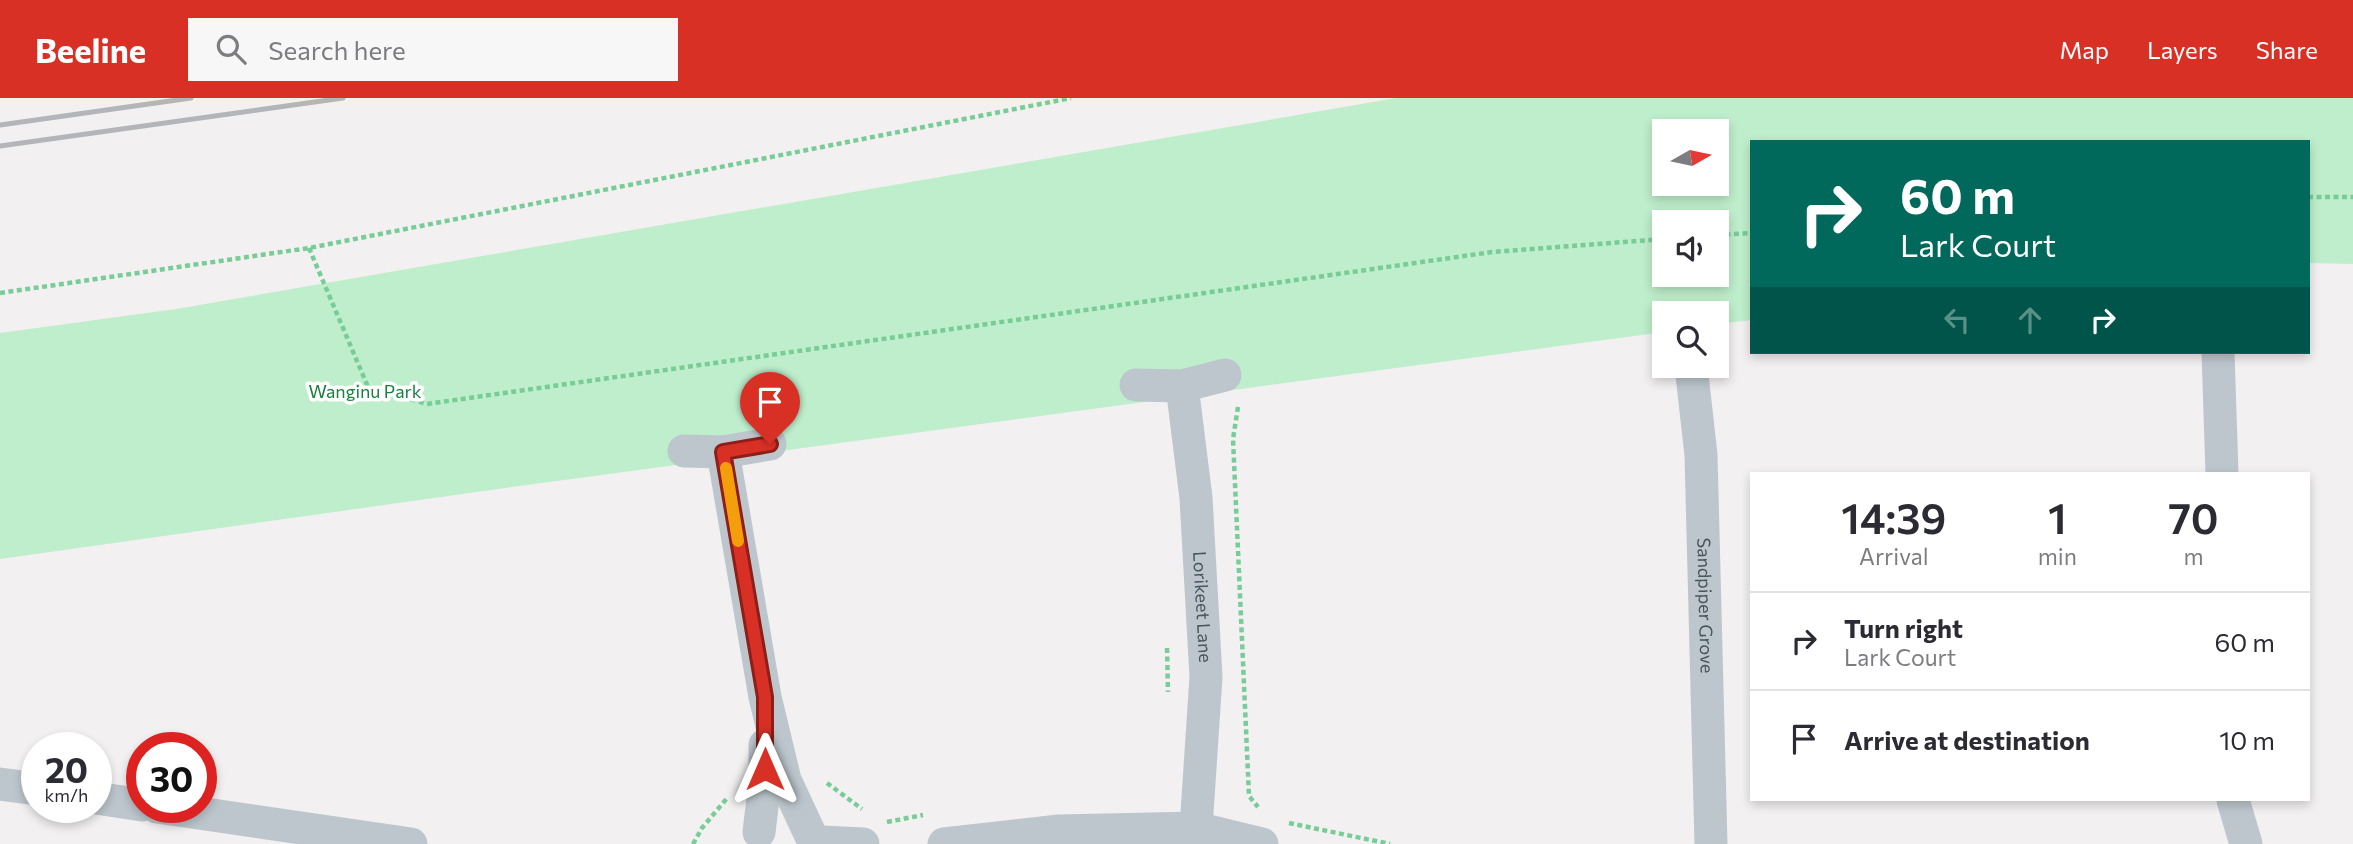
<!DOCTYPE html>
<html lang="en">
<head>
<meta charset="utf-8">
<style>
	:root { --surface:#fff; --page:#f7f7f7; --text:#2b2b33; --muted:#7c7c81; --line:#e1e1e2; --accent:#d93025 }
	body { margin:0; font-family:Commissioner,sans-serif; background:var(--page); color:var(--text); height:100vh; display:flex; flex-direction:column; font-size:26px; white-space:nowrap }
	* { box-sizing:border-box; margin:0 }
	p { font-size:23px; color:var(--muted) }
	.icon { flex:none; width:38px; height:38px; fill:none; stroke:currentColor; stroke-width:2; stroke-linecap:round; stroke-linejoin:round }
	.map { position:relative; flex:1; overflow:hidden }
	.panel { position:absolute; left:1750px; top:374px; width:560px; height:329px; display:flex; flex-direction:column; background:var(--surface); border-radius:0px; box-shadow:0 4px 10px #0003 }
	.panel>* { flex:none }
	.banner { position:absolute; left:1750px; top:42px; width:560px; height:214px; border-radius:0px; box-shadow:0 4px 10px #0003; background:#00695c; color:#fff; overflow:hidden }
	.needle { width:46px; rotate:81deg }
	.buttons { position:absolute; left:1652px; top:21px; display:grid; gap:14px }
	.buttons a { display:grid; place-items:center; width:77px; height:77px; border-radius:0px; background:var(--surface); box-shadow:0 4px 10px #0003; font-size:35px }
	.speed { position:absolute; left:21px; top:634px; display:flex; gap:14px; font-size:35px; font-weight:700; text-align:center }
	.speed>* { display:grid; place-content:center; width:91px; height:91px; border-radius:50%; background:var(--surface); box-shadow:0 4px 10px #0003; line-height:1 }
	.speed small { font-size:18px; font-weight:400 }
	.speed .limit { border:10px solid #d22; background:#fff; color:#111 }
	.pin { position:absolute; display:grid; place-items:center; width:60px; height:60px; color:#fff; margin:-72px -30px; border-radius:50% 50% 50% 0; rotate:-45deg; box-shadow:0 0 7px #0007 }
	.pin .icon { rotate:45deg }
	.me { position:absolute; width:77px; margin:-38px; rotate:0deg; stroke-linejoin:round; filter:drop-shadow(0 0 5px #0008) }
	.turn { display:flex; align-items:center; gap:24px; height:147px; padding:0 35px; font-size:32px }
	.turn .icon { width:91px; height:91px; stroke-width:2.5 }
	.turn b { display:block; font-size:49px; line-height:60px }
	.lanes { display:flex; align-items:center; height:66px; padding:0 35px; background:#0003; justify-content:center; gap:35px; direction:ltr }
	.lanes .off { opacity:.35 }
	.eta { display:flex; justify-content:space-evenly; align-items:center; height:119px; text-align:center }
	.eta b { font-size:42px; font-weight:600; line-height:49px }
	ul { padding:0; list-style:none }
	li { display:flex; align-items:center; gap:21px; height:98px; padding:0 35px; border-top:2px solid var(--line) }
	li div { flex:1 }
	li b { display:block; font-size:26px }
	li em { font-style:normal }
	header { display:flex; align-items:center; gap:42px; box-sizing:border-box; height:98px; padding:0 35px; background:var(--accent); color:#fff }
	header strong { font-size:33px }
	nav { display:flex; gap:38px; margin-inline-start:auto; font-size:24px }
	.search { width:490px; height:63px; background:var(--page); display:flex; align-items:center; gap:18px; box-sizing:border-box; padding:0 24px; border-radius:0px; color:var(--muted); font-size:26px }
	.map>svg:first-child { display:block }
	.green { fill:#bfeecc; fill-rule:evenodd }
	.lines { fill:none; stroke-linecap:round; stroke-linejoin:round }
	.path { stroke:#78cc98; stroke-width:4.5; stroke-dasharray:5 3.5; stroke-linecap:butt }
	.minor { stroke:#bcc6cc; stroke-width:33 }
	.rail { stroke:#b2b6ba; stroke-width:5 }
	.route-casing { stroke:#8d1f18; stroke-width:18 }
	.route { stroke:#d93025; stroke-width:12 }
	.slow { stroke:#f59e0b; stroke-width:12 }
	.labels { text-anchor:middle; stroke-width:7; stroke-linejoin:round; paint-order:stroke }
	.park-label { font-size:18px; fill:#197e3f; stroke:#fff }
	.street-label { font-size:18px; fill:#48555d; stroke:#fff }
</style>
</head>
<body>
<header>
<strong>Beeline</strong>
<div class="search"><svg class="icon" aria-label="search" viewBox="0 0 24 24"><circle cx="10" cy="10" r="6"/><path d="M15 15l6 6"/></svg>Search here</div>
<nav><a>Map</a><a>Layers</a><a>Share</a></nav>
</header>
<div class="map">
<svg width="2353" height="746" viewBox="0 0 2353 746">
	<rect width="100%" height="100%" fill="#f2f0f0"/>
	<path class="green" d="M1396,0h957v166l-45,-1v-121h-556v178l-35,4v-11h-53v19l-1159,156 -505,71v-226l176,-24zM1664,33h53v53h-53zM1664,124h53v53h-53z"/>
	<g class="lines">
		<path class="path" d="M2308,99h45
			M1717,137l35,-2
			M309,150l59,139 59,17 1065,-152 172,-13
			M0,195l309,-45 762,-150
			M1238,309l-5,32 16,357 9,11
			M1167,550l1,44
			M827,685l35,26
			M887,724l36,-7
			M1289,725l101,21
			M693,746l9,-16 26,-31"/>
		<g class="minor">
			<path d="M2218,254l4,122"/>
			<path id="s1" d="M1691,268l10,89 10,389"/>
			<path d="M1136,287l46,1 43,-11"/>
			<path id="s2" d="M1182,288l14,112 10,179 -10,151"/>
			<path d="M684,353l39,1 47,-8"/>
			<path d="M723,354l42,245 20,83 26,56"/>
			<path d="M0,686l37,5"/>
			<path d="M96,700l46,7"/>
			<path d="M2233,702l13,44"/>
			<path d="M157,709l254,37"/>
			<path d="M759,734l6,-50v-37"/>
			<path d="M822,744l41,2"/>
			<path d="M944,746l115,-13 137,-3 66,16"/>
		</g>
		<path class="rail" d="M0,27l191,-27
			M0,48l343,-48"/>
	</g>
	<g class="lines">
		<g class="route-casing">
			<path id="route" d="M765,671v-72l-42,-245 47,-8"/>
		</g>
		<use href="#route" class="route"/>
		<path class="slow" d="M726,370l12,73"/>
	</g>
	<g class="labels">
		<g class="park-label">
			<text x="365" y="300">Wanginu Park</text>
		</g>
		<g class="street-label">
			<text dy="6" stroke="none"><textPath href="#s1" startOffset="240">Sandpiper Grove</textPath></text>
			<text dy="6" stroke="none"><textPath href="#s2" startOffset="222">Lorikeet Lane</textPath></text>
		</g>
	</g>
</svg>
<div class="buttons">
<a><svg class="needle" viewBox="-14 -14 28 28"><path d="M0-13l5 13h-10z" fill="#e53935"/><path d="M0 13l5-13h-10z" fill="#7c7c81"/></svg></a>
<a><svg class="icon" aria-label="sound" viewBox="0 0 24 24"><path d="M4 9h4l5-4v14l-5-4H4zM17 9q2 3 0 6"/></svg></a>
<a><svg class="icon" aria-label="search" viewBox="0 0 24 24"><circle cx="10" cy="10" r="6"/><path d="M15 15l6 6"/></svg></a>
</div>
<div class="speed"><div>20<small>km/h</small></div><div class="limit">30</div></div>
<div class="pin" style="left:770px;top:346px;background:#d93025"><svg class="icon" aria-label="arrive" viewBox="0 0 24 24"><path d="M6 21V4h12l-3 4 3 4H6"/></svg></div>
<svg class="me" style="left:765px;top:671px" viewBox="-20 -20 40 40"><path d="M0-17L14 15 0 8-14 15z" fill="#d93025" stroke="#fff" stroke-width="4"/></svg>
<div class="banner">
<div class="turn"><svg class="icon" aria-label="right" viewBox="0 0 24 24"><path d="M7 20v-9h11M14 6l5 5-5 5"/></svg><div><b>60 m</b>Lark Court</div></div>
<div class="lanes"><svg class="icon off" aria-label="left" viewBox="0 0 24 24"><path d="M17 20v-9H6M10 6l-5 5 5 5"/></svg><svg class="icon off" aria-label="ahead" viewBox="0 0 24 24"><path d="M12 20V5M6 11l6-6 6 6"/></svg><svg class="icon" aria-label="right" viewBox="0 0 24 24"><path d="M7 20v-9h11M14 6l5 5-5 5"/></svg></div>
</div>
<section class="panel">
<div class="eta">
<div><b>14:39</b><p>Arrival</p></div>
<div><b>1</b><p>min</p></div>
<div><b>70</b><p>m</p></div>
</div>
<ul>
<li><svg class="icon" aria-label="right" viewBox="0 0 24 24"><path d="M7 20v-9h11M14 6l5 5-5 5"/></svg><div><b>Turn right</b><p>Lark Court</p></div><em>60 m</em></li>
<li><svg class="icon" aria-label="arrive" viewBox="0 0 24 24"><path d="M6 21V4h12l-3 4 3 4H6"/></svg><div><b>Arrive at destination</b></div><em>10 m</em></li>
</ul>
</section>
</div>
</body>
</html>
